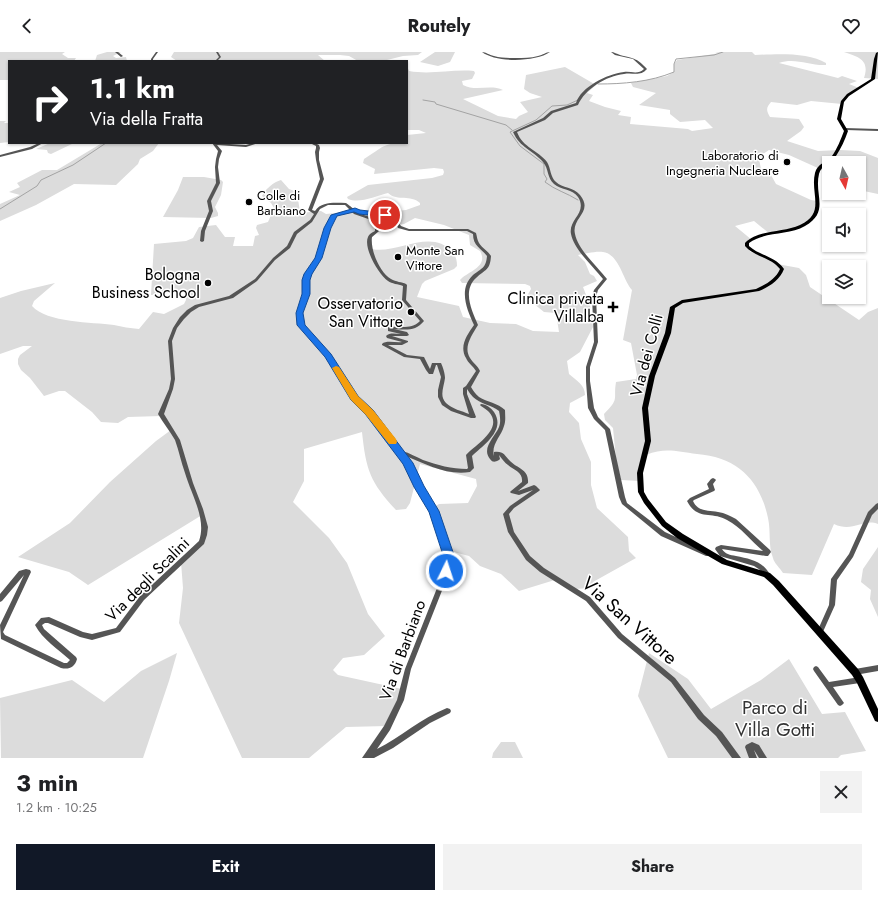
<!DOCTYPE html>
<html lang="en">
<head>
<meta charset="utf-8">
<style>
	:root { --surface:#fff; --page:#f2f2f2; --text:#202124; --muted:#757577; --accent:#111827 }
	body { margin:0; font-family:Jost,sans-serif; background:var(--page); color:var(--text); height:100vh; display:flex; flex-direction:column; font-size:15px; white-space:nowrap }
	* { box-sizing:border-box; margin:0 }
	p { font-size:13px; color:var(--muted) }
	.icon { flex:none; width:22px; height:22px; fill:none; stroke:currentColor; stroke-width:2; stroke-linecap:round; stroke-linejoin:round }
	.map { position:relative; height:706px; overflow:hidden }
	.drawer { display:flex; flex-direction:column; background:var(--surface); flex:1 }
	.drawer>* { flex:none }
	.hud { position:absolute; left:8px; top:8px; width:400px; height:84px; border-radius:0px; box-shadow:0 1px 3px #0004; background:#202124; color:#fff; overflow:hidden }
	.needle { width:26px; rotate:172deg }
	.tools { position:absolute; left:822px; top:104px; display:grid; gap:8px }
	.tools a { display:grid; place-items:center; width:44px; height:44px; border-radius:0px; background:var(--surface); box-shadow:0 1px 3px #0004; font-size:20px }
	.pin { position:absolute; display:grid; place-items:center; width:34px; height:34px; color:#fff; margin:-17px; border:2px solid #fff; border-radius:50%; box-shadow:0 1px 4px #0007 }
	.me { position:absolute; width:44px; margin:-22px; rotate:4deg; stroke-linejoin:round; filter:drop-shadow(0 0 3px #0008) }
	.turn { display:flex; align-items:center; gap:14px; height:84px; padding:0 16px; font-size:18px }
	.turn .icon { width:52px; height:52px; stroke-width:2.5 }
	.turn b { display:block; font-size:28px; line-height:34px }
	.round { display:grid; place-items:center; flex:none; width:42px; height:42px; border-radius:0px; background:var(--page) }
	.overview { display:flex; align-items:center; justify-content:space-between; height:68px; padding:0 16px }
	h1 { font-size:24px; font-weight:700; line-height:30px }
	.button { display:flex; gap:8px; margin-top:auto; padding:8px 16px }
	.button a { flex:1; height:46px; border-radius:0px; background:var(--accent); color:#fff; font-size:16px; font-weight:700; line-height:46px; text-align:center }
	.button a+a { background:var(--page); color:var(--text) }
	header { display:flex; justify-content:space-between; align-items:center; height:52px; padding:0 16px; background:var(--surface); font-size:18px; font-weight:700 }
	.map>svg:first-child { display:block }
	.green { fill:#dcdcdc; fill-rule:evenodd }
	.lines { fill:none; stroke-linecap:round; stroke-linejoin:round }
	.stream { stroke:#a3a3a3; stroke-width:1 }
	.minor { fill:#555; fill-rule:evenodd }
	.major { fill:#000; fill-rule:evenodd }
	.route { fill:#1a73e8; stroke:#114b97 }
	.slow { fill:#f59e0b }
	.poi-dot { fill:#000; stroke:#fff; stroke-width:1.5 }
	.labels { text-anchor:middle; stroke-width:3; stroke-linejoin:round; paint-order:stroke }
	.far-poi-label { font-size:13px; fill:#000; stroke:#fff; text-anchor:start }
	.poi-label { font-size:16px; fill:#000; stroke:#fff; text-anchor:end }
	.street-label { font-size:16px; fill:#000; stroke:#fff }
	.near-street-label { font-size:19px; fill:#000; stroke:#fff }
	.near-park-label { font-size:19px; fill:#333; stroke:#fff }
</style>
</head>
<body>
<header><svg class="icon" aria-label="back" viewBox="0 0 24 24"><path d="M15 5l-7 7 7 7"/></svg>Routely<svg class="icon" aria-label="heart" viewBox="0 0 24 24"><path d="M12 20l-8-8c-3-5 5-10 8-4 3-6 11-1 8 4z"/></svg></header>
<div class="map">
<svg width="878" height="706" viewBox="0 0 878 706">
	<rect width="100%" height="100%" fill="#fff"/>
	<path class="green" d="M0,0h65l-3,2 6,4h8l-2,3h-65v19h-9z
		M107,0h14l-8,4 3,2 10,-1 1,4h-32l2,-6z
		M174,0h248l-4,3 -15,1 -20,5h-25l-9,-5 -9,-1h-22l7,6h-148l-6,-4z
		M435,0h20l-5,10 -12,4 -18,-4z
		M715,0h37l3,3c21,-1 54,-3 71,8v2c-16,1 -31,-8 -47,-2l59,15 4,-2 15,5 -8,3 10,4 -9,6 -8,10 -31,-3 -14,4 -26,-3c-5,6 -5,8 -1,15l29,2 5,8 -3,4 -14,10 31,10 22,-1 20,1 18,7v36l-19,-4v-27h-30v10l-40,-18 -20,-5 -6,4 -4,5 2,10 10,6 5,9 35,16 6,1 -5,18 -16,9 -26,6 -16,-13 -19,5 17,14 -6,7 5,5 19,7 7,5 22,4 7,7 4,12 49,33 9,-8 10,-4v216c-15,-6 -25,9 -44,0l-22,51 -29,-2c-3,-5 -9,-10 -10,-15 -5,-12 -2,-27 -5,-40 -8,-38 -31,-61 -71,-64 -20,-2 -31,-7 -51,1l-6,26 -19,-1 -5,-21 -3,-31 -8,-8 -1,-6c16,-16 9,-14 12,-32l20,-3 1,-4 -6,-32 -8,-3 9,-50c-9,-10 -13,-36 -29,-38 -8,-1 -18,2 -25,3l7,7 5,12 4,2 3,5 -14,6 7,18 3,22 -13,25 -13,9 2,13c7,6 16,11 16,21l-15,8 -1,9 10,11 2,16 10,23v23l6,23 31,29 1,14 7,7 -43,24 -2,6 -17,1 -16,-10 -39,12 -18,-17 -21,-8 -11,-10 -23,-6 -14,-42 7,-4 29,-1 9,-17 -1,-7 -56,-15 -10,39 -4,6 -10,1c-26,-28 -30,-40 -34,-78l-58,17v32l-11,21 36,36 18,25 21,51 17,22 -21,19 -21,3 -10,12 5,5 64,14 -15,37 -41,1 -37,31h-67l-63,-135 4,-35 -2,-26 22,-20 -1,-27 -114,70 -19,-13 -51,-15 52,-34 40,-41 46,-41 15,-11 -10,-14 -33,1 -10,6 -17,-1 -9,-10 -27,-21h-6l-15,5 -14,-18 -9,-8 -3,-6v-5l2,-4 12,-9h-9l-23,8v-56l21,-7 34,-8 -21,18 -2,5c15,17 60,16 82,19 8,2 16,3 25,4l14,-17 11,2 20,-10 2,-4 -1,-9 -34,4 3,-51 32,-3 7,-3 6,-11 17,-2 9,12h10l-2,9h20l2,-10 4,-1 -3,-7 1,-3 11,-3 6,-14 -3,-5 -9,-7c3,-7 12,-14 19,-16l8,9 8,3c1,7 2,13 3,21l21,-2 5,3 28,-3 32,1 20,-2 14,-5v-2c-10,-9 -22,-1 -32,-10 -13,3 -28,11 -40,6l-1,-2 21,-12 64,-7 11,-3 1,-3 -1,-3 -9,-1 -60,6 1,-5 -12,-6 1,-4c20,-12 17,-16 43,-16v-8l19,-2 -7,-3h-12v-64l2,5c22,4 43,-2 65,0l1,2 -3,6 -10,2 1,4c13,7 27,-1 40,5l-40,9 35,17 18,3 3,-3 9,-4 -8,-10 22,-5 -12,-4 -6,-4 2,-14 39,-8 31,18 -9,8 6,2 -4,6 16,6 16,4 -3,4 13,2 -1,7 58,5 4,2 21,-3 -8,-8 -25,2 -10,-8v-4l-31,-5 17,-12 -23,-6 -2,-4 36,-7 7,-4v-8l3,-4 43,-7zM415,166l29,7 25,10 1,10 10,6c9,16 -12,20 -20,29l2,3 63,1 5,2 1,3 -4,7 1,3 16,13 12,1 3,19 -26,-1 -17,-7 -26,-1 -27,-6 -4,-11 -42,-9 5,-13 3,-3 29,-12 3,-3c0,-6 -1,-10 -5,-14 -20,-25 -57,3 -80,-3l-1,-11 13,-11 20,-3z
		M844,0h34v27l-14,-1c6,-18 -5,-21 -20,-26z
		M0,69h6l-2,2h5v19l-9,1z
		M50,91h24l-23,11 -3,-1 -1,-3 -11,-1z
		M102,91h57l-6,8 -13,8 -2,5 -22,21 -42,-1 -38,21 -36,16v-17l20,-9 -11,-3 11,-5 -3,-4 25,-13h15z
		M183,125h21l17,3 2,2 -2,13 -6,12 3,6v3l-7,2 -48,-1 15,-27z
		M878,495v70l-8,-18 1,-9 -10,-8 2,-13z
		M177,601l-8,28 -26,77h-142l-1,-60 72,-18 32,22 37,-31z
		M649,601l39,26 23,30 50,-29 28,-21 33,55 23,-2 21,39 -25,4 -3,3h-170l-30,-62z
		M501,690h14l8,16h-31l1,-5z"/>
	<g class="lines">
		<path class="stream" d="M598,32c25,0 52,-2 76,-12v-8l2,-5 38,-4 9,-3
			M423,48l12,2 1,2 70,21 6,5
			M578,48l-11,5 -15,1 -16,14 -26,12 10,14 24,18v10l3,5 -2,3c10,8 22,11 33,18
			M0,157l37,-23 4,-6 32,-15 33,-22"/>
		<path class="minor" d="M115,0h3l5,4 -2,1z
			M156,0h2l-5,7v2h-2v-2z
			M216,0h2l3,5 -4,4h-2l4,-4z
			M482,0c4,0 7,3 12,4 7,2 15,2 22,2 7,0 15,0 22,-2 5,-1 8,-4 12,-4 -14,10 -54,11 -68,0z
			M611,0c3,0 6,2 9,3 15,4 17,3 27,14 -7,8 -14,3 -23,5 -18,2 -39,15 -46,31l-25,8 -8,7 -28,12c6,16 21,18 30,30 4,6 3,15 9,20 6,6 18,5 24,13 14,17 -9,23 -5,39 3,16 22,32 32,45l-9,11 -2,7 2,45 -8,25v14l4,27 4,9 12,12 15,68 2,6 38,29 43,20 1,2 -1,2h-2l-45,-20 -39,-32 -3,-7 -14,-67 -11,-11 -6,-11 -2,-27v-14l8,-25 -2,-45 2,-7 9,-11c-10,-13 -29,-29 -32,-45 -3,-15 17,-21 7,-37 -5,-8 -17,-7 -24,-13 -7,-6 -5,-15 -11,-22 -10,-12 -23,-14 -30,-30l30,-14 8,-7 25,-8c5,-16 31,-29 48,-31 7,-1 14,3 20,-3l-11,-10 -18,-4z
			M845,76l33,1v2l-32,-1h-1z
			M39,91h4l-11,6 -32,8v-2l30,-8z
			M212,91l34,2 7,-2h5l-12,4 -29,-2 5,6 -3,8 -1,8 2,16 -9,18 2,10 -8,20 -1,10 -2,1 -2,-1 1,-10 8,-20 -2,-10 9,-18 -1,-16 1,-8 2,-8z
			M310,91h5l4,2 1,3 -1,4v8l5,19 -12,31 3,1c7,-10 20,-8 31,-8 5,3 7,7 13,8 9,2 31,0 37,7 2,2 3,6 5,8l8,3h59l8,4c1,3 1,7 3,10 3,5 9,8 12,13 -1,15 -6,13 -15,22 -14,13 -4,33 2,47 -6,10 -15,22 -8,33 3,5 8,8 10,13l-9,16c2,3 4,7 8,10 8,5 19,6 26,13 0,5 1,11 -1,16 -3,11 -13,18 -10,30v-4c10,-1 10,3 16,9 8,8 19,8 18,22l-10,8 16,-6 2,1 4,4 -1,1 -25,17 -5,6 5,18 16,24 14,12 46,29 32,37 53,44 29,37 18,17 19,26h-9l-16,-22 -18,-17 -27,-37 -53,-44 -32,-37 -46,-29 -14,-12 -18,-28 -5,-18 7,-8 23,-16 -14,5 -8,-2 -1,-1 1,-1 11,-9c1,-10 -7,-11 -14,-17 -3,-2 -6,-6 -9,-10l1,4 -1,1c-4,2 -6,3 -9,-1 -9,-11 5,-22 9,-32 2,-5 1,-11 0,-16 -7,-6 -19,-7 -26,-14 -2,-2 -4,-5 -6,-8v5l9,23 -1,1h-4l-20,-7 -9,-6 -4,-8v-7l3,-13 -4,-12h-1l-3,9h-4l-3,-4 -6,-11 -16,-2 -22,-12v-1c4,-4 14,-1 20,-2l-15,-4 -1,-2c4,-4 10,-2 15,-2l-13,-3v-4c12,-1 23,3 32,-6l-18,-21 1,-14c-5,-2 -11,-2 -15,-5 -9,-6 -25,-33 -20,-44 1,-3 5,-5 7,-6v-8l-1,-2 -20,-7 -2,-2 -17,4 -5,12 -9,30 -13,22v14l-6,19 1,12 27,29 26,43 16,14 30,40c8,2 14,6 21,9 14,5 29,9 44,9l1,-1 -2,-13c9,-10 38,-26 23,-43 -2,-2 -5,-4 -8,-6l-1,-1 1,-1c5,0 10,4 13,8 12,18 -10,33 -22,44l2,12 -4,4c-22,4 -45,-8 -64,-16l5,7 11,24 15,24 14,44 -6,28 -34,86 -7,31 -14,30 -13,19c24,-12 44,-31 70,-41l3,1 1,2 -1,2 -20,10 -37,25 -19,10h-12l22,-32 13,-26 8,-31 34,-86 6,-28 -14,-44 -15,-24 -10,-23 -38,-51 -16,-14 -26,-43 -27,-31 -1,-12 6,-19v-14l13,-22 9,-30 6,-13 18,-5 -5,-5h-17l-8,4 -8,13 -15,12 -7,14 -15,12 -18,21 -24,17 -34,9 -8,5 -7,7 -7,9 -5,13 3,38 -2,10 -9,25 16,26 13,43 10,26 5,18 -1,8 -3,9 -60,56 -24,32 -28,8 -12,-3 -32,-14h-3l-3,2 2,4 32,28 1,2c-2,8 -8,11 -16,9l-60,-29 -1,-14 24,-50 -22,26 -2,1v-8l19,-23 7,-2 4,1 1,2 -28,60 2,3 59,28h3l3,-3c-11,-10 -28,-21 -35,-35l6,-7 8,-1 34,15 9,2 24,-6 24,-32 59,-55c8,-22 -8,-47 -14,-68 -4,-11 -6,-22 -10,-33 -5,-9 -12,-17 -17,-26l11,-25 2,-10 -3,-38 5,-13 7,-11 7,-7 8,-5 34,-9 26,-17 18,-21 14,-12 7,-14 16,-12 4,-6 -6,-4 12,-31 -4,-19 -1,-8 1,-4v-2zM358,161c8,1 31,1 35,6 2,2 3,6 5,9l11,3h58l6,3c0,12 8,14 14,22 -1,12 -5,12 -14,19 -15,14 -6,35 1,50 -7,10 -15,21 -8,33 2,5 7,8 10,13l-10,15 -3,2v6l6,20c-7,-3 -17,-5 -23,-11 -7,-7 -2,-16 -1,-25 0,-4 -2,-11 -4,-15h-9l-2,6 -6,-12 -17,-2 -19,-10h14l6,-3v-1l-16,-5h15l2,-1 -2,-3 -13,-3c13,1 22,2 30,-8l-18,-21 1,-15 -1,-1c-4,-2 -10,-2 -15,-5 -11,-6 -21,-29 -19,-42l7,-6v-8l-3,-4z
			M713,426l2,1 1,1 -3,4 2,6 -1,1 -20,9 -1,1c5,11 15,9 25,11 7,1 12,4 18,7l34,31 1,2 -3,4h-2l-44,-7c3,5 8,6 14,7 14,3 27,5 34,19l-1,2h-4c-3,-6 -6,-8 -11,-11l-34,-10 -5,-7 1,-2 5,-2 42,6c-12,-10 -22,-24 -36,-31 -15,-9 -30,1 -40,-19l3,-3 19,-9 -2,-5 4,-5z
			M878,451v6l-6,6 -19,42 -16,23 -2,25 -13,29 -2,1 -2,-1 -1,-2 12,-27 2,-26 18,-25 19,-42 8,-8z
			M878,613v6l-23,4 -2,-1 -1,-2 1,-2 2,-1z
			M816,614l2,1 11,15 31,-5 2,1 1,2 -1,2 -2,1 -27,4 11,16 -2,2 -2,1 -2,-1 -24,-34 -1,-2 1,-2z
			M752,690l7,3 8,13h-8l-5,-8 3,8h-8l-4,-11 1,-2z"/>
		<path class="major" d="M878,0l-3,27 -26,17 -5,6 -3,17 7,12c-3,9 -7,17 -12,25 -5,7 -15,9 -17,18 -5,21 11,38 -14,52 -17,10 -40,5 -56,17v3c11,10 26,10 35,23 -4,11 -15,18 -25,22l-76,12 -8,5 -4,25 -16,43 -7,32 3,33 -8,32 1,19 4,7 18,23 17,12 44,26 43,13 9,8 79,88 5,8 15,32v13l-3,-1 -18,-38 -5,-8 -79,-90 -9,-8 -42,-13 -45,-26 -15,-12 -18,-23 -6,-11 -1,-19 8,-32 -3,-33 7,-32 16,-43 5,-26 12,-7 74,-11c9,-4 20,-10 24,-20 -9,-12 -26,-12 -35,-23v-3c14,-14 38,-10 55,-18 26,-12 10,-31 15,-52 2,-9 11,-11 17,-17 5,-7 9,-17 12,-25l-7,-12 4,-18 6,-7 24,-15 3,-20 2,-6z"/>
	</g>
	<path class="route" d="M355,156l5,2 25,3 4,2 -4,2 -26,-3 -5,-2 -17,4 -6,12 -9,30 -10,16 -2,6v14l-7,19 2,12 26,29 27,42 15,14 40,53 11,23 15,25 15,44 -4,19 -4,1 -4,-1 -2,-3 3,-16 -14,-43 -15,-25 -11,-23 -37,-49 -15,-15 -26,-43 -28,-32 -1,-12 6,-19v-14l2,-6 11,-16 9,-30 7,-13z"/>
	<path class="slow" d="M336,314l3,1 19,29 15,14 23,29 1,3 -1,2h-7l-23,-29 -15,-15 -19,-32z"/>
	<g class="poi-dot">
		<circle cx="787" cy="110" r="4"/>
		<circle cx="249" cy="150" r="4"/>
		<circle cx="398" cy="205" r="4"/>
		<circle cx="208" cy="231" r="4"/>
		<path d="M611 249h4v4h4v4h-4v4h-4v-4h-4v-4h4z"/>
		<circle cx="411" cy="260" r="4"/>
	</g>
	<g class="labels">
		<g class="far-poi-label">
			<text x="779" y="108" text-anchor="end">Laboratorio di<tspan x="779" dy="15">Ingegneria Nucleare</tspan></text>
			<text x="257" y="148">Colle di<tspan x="257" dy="15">Barbiano</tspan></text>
			<text x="406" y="203">Monte San<tspan x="406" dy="15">Vittore</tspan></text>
		</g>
		<g class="poi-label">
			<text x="200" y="228">Bologna<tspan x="200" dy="18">Business School</tspan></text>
			<text x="604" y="252">Clinica privata<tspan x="604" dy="18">Villalba</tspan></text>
			<text x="403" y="257">Osservatorio<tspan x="403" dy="18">San Vittore</tspan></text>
		</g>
		<g class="street-label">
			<text transform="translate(646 303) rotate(-75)" y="6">Via dei Colli</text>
			<text transform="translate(147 527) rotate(-45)" y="6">Via degli Scalini</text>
			<text transform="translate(402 598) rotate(-70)" y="6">Via di Barbiano</text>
		</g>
		<g class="near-street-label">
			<text transform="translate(630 568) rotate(42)" y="7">Via San Vittore</text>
		</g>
		<g class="near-park-label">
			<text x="775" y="662">Parco di<tspan x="775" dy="22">Villa Gotti</tspan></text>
		</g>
	</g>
</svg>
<div class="tools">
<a><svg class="needle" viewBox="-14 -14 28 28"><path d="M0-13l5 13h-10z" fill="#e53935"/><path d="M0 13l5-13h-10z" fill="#757577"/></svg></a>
<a><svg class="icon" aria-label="sound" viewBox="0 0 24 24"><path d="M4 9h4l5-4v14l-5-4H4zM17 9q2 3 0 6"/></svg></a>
<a><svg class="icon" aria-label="layers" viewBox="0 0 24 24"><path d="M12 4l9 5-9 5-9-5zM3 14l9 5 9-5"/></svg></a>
</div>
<div class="pin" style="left:385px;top:163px;background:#d93025"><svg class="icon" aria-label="arrive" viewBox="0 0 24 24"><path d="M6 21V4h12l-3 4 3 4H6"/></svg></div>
<svg class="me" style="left:446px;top:519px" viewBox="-20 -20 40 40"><circle r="17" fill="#1a73e8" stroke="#fff" stroke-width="3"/><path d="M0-11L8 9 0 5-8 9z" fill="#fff"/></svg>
<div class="hud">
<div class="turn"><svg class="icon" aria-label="right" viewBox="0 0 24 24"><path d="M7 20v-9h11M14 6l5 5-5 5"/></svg><div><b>1.1 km</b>Via della Fratta</div></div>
</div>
</div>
<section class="drawer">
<div class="overview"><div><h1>3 min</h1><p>1.2 km · 10:25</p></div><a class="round"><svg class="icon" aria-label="close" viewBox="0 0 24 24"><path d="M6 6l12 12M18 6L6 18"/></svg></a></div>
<div class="button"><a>Exit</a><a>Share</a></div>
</section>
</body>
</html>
